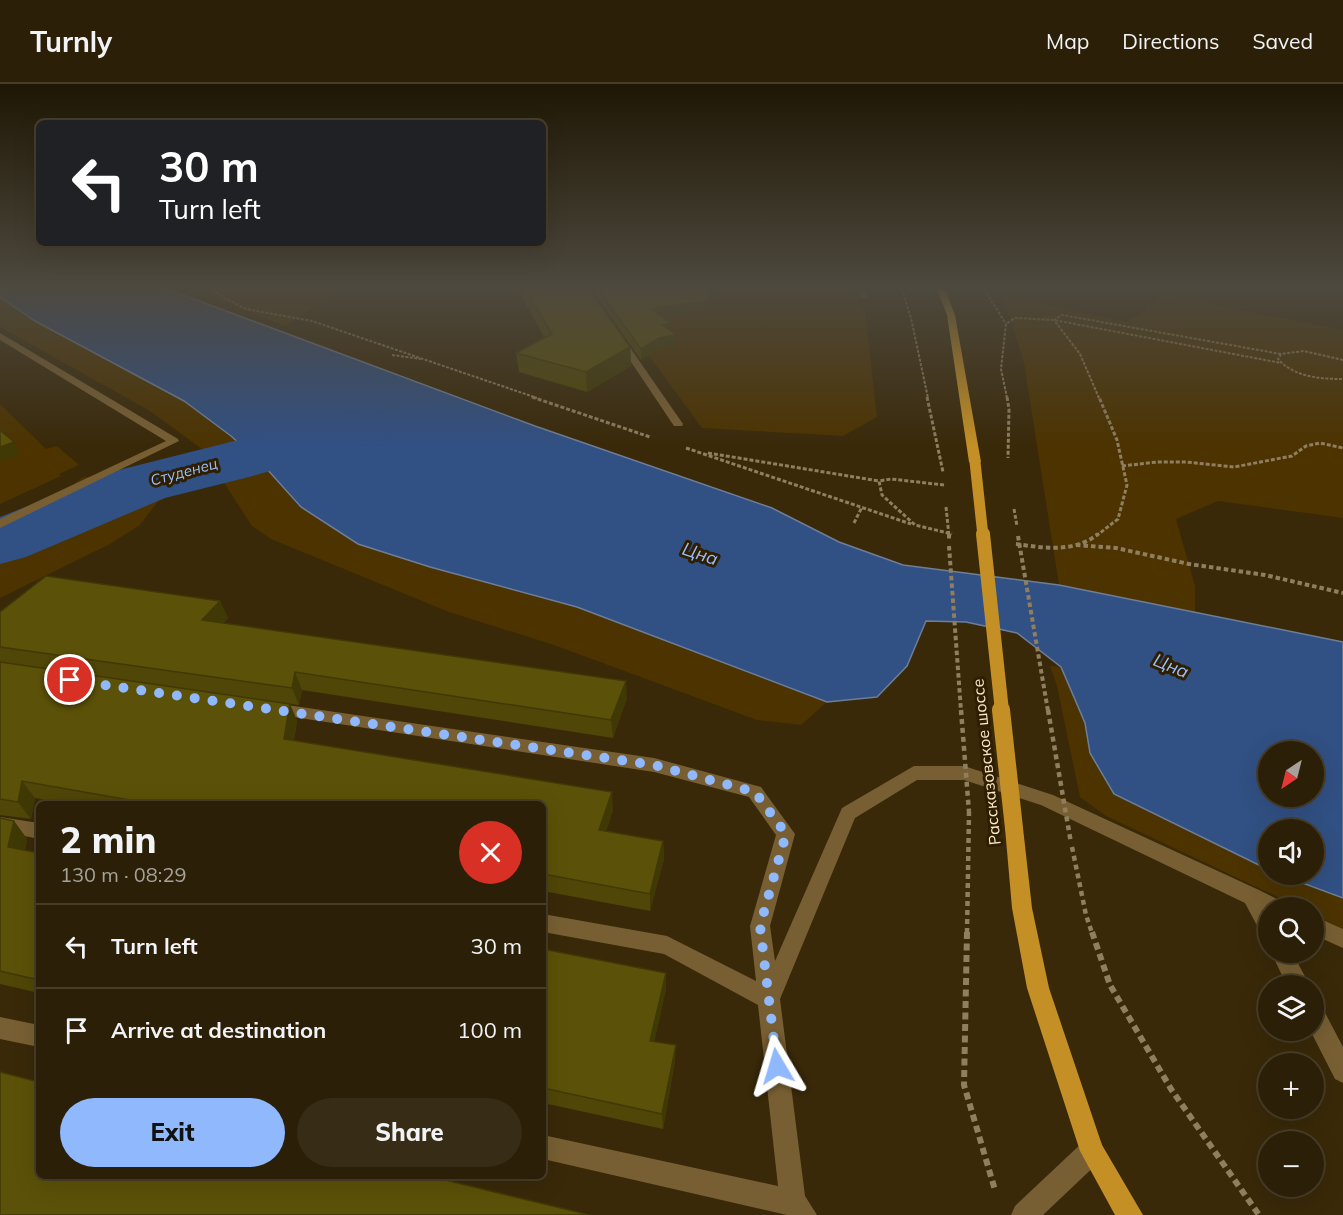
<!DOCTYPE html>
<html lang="en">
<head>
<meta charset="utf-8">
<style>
	:root { --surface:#2b1f07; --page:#372c15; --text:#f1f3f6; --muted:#a6a29b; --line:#473d28; --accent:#8fb8fd }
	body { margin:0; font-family:Mulish,sans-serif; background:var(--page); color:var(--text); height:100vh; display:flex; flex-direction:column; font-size:22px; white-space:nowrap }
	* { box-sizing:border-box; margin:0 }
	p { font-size:20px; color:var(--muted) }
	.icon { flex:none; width:33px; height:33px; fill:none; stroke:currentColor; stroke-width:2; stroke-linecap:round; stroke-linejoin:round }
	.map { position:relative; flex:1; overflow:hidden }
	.drawer { position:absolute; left:36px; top:717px; width:510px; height:378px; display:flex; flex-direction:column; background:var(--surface); border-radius:9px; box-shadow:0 6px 24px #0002,0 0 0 2px var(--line) }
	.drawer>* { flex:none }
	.banner { position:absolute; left:36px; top:36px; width:510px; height:126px; border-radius:9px; box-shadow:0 6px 24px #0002,0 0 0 2px var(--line); background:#202124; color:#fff; overflow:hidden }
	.needle { width:39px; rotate:215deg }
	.fabs { position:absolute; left:1258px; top:657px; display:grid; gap:12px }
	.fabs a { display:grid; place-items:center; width:66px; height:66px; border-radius:50%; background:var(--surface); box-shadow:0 6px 24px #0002,0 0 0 2px var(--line); font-size:30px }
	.pin { position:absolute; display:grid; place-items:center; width:51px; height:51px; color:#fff; margin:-26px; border:3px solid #fff; border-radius:50%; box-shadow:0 2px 6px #0007 }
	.me { position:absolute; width:66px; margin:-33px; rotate:353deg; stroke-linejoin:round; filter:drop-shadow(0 0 4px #0008) }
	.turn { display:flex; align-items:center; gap:21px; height:126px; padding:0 24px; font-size:27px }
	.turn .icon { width:78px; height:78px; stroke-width:2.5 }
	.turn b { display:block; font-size:42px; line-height:51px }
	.round { display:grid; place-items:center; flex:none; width:63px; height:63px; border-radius:32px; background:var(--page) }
	.headline { display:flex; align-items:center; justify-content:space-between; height:102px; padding:0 24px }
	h1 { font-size:36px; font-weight:800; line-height:45px }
	.button { display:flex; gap:12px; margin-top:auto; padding:12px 24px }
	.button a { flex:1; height:69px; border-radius:36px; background:var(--accent); color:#111; font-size:24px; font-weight:800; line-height:69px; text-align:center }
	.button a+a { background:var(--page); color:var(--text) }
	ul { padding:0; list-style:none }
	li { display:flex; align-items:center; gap:18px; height:84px; padding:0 24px; border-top:2px solid var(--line) }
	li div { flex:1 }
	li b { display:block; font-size:22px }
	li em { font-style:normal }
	header { display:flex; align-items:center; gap:36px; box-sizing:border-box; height:84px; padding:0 30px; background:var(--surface); border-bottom:2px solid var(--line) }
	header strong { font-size:28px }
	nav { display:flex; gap:33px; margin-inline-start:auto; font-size:21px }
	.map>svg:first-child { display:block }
	.green { fill:#4c3300 }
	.water { fill:#315083; stroke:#6e7e99; stroke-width:1.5; fill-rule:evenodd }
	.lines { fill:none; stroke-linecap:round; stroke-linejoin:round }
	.river { fill:#315083; fill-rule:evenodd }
	.path-far4 { stroke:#8f7e5f; stroke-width:2; stroke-dasharray:3 1.5; stroke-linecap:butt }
	.path-far3 { stroke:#8f7e5f; stroke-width:3; stroke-dasharray:4 2; stroke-linecap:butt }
	.path-far2 { stroke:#8f7e5f; stroke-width:4; stroke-dasharray:4.5 3; stroke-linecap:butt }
	.path-far1 { stroke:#8f7e5f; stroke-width:4.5; stroke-dasharray:5 4; stroke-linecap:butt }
	.path { stroke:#8f7e5f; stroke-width:6; stroke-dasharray:7 4.5; stroke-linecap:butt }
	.minor { fill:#785f33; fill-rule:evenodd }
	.major { fill:#c49026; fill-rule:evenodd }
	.path-bridge-far2 { stroke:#8f7e5f; stroke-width:3; stroke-dasharray:4 2; stroke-linecap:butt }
	.path-bridge-far1 { stroke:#8f7e5f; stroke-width:4; stroke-dasharray:4.5 3; stroke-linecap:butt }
	.path-bridge { stroke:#8f7e5f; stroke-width:4.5; stroke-dasharray:5 4; stroke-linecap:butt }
	.major-bridge-far2 { stroke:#c49026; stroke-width:11 }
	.major-bridge-far1 { stroke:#c49026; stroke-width:14 }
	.major-bridge { stroke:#c49026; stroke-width:18 }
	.wall { fill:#4f4607 }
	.shaded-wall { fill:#403906 }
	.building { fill:#5c5108; stroke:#403906; stroke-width:1.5 }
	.route { stroke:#8fb8fd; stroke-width:10; stroke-dasharray:0 18 }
	.labels { text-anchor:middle; stroke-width:6; stroke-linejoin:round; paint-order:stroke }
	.far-water-label { font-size:15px; font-style:italic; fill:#99bffe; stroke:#2f1f00 }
	.street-label { font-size:16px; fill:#fbe9cc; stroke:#2f1f00 }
	.water-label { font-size:18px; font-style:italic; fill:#99bffe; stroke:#2f1f00 }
</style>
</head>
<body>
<header>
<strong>Turnly</strong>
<nav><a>Map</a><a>Directions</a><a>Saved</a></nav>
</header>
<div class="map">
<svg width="1343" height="1131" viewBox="0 0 1343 1131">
	<rect width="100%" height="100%" fill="#392909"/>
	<path class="green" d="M210,205h131l-56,37 -65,-25z
		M600,205h254l11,24 12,104 -34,19 -141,-8z
		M1003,211l123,27 40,-27 177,35v188l-125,-17 -42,18 19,67v27l-136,-28 -35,-222z
		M0,213l35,24 149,80 47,35 35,32 35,39 129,60 147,40 250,95 -26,23 -44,-5 -203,-75 -105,-33 -178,-73 -19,-13 -50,-77 -52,-38 -150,-84z
		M0,320l46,45 11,-3 22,19 -20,9 2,2 -61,28z
		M84,393l67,1 17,10 -28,37 -30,19 -110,54v-68l27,-12z
		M1050,582l11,1 24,56 5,30 24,41 155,76v4l12,1 62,23v31l-29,-14v-7l-15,-1 -193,-91 -26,-19 -23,-111z"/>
	<path class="water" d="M0,205h167l368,137 237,82 67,34 64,23 156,20 284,57v256l-62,-23 33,-1v-44h-45v40l-155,-76 -24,-41 -5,-30 -24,-56 -44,-34 -51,-11 -40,-1 -19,45 -30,31 -50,5 -250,-95 -147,-40 -72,-23 -57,-37 -35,-39 -35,-32 -47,-35 -149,-80 -35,-24zM1269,668h45v44h-45z"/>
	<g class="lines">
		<path class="river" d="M365,324l21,5 9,13 -9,13 -137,38 -84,21 -139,59 -26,7v-47l119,-47z"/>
		<path class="path-far4" d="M213,205l10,8 23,12 66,12 225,77
			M902,205l9,29 17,80
			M984,205l22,35
			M392,271l29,4
			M1343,276l-39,-9 -23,3 -3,5c16,18 42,20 65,20
			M1007,314l-6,-29 5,-45 9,-6 39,2 227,43
			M1099,314l-19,-44 -26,-34 8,-5 219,39"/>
		<path class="path-far3" d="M532,313l118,40
			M927,313l16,75
			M1007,313l2,12 -1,49
			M686,364l225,76
			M708,369l171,28
			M1122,382l35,-4h29l48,5 58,-11 14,-10 14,-3 23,5
			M944,401l-53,-6 -12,2 3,14 33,30 37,9
			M854,439l8,-16
			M1096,452l22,-17 9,-34 -10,-45 -18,-43"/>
		<path class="path-far2" d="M1016,460c28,4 58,9 82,-10
			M1076,461l40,3 73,16 76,11 78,18"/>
		<path class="path-far1" d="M1072,763l14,68 6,18
			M967,849l2,-121"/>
		<path class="path" d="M967,848l-3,153 31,105
			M1092,848l18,53 61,104 88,126"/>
		<path class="minor" d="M857,205h8l2,9h-6z
			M0,249l178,106 1,2 -179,87v-9l166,-78 -166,-101z
			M616,252h6l61,88 -1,2h-8l-59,-88z
			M273,619l381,55 107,29 34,47 -25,92 5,35 67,-153 72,-42h50l89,29 206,95 24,12 3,6h-17v30l-7,-3 -17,-32 -204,-98 -77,-25h-47l-62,38 -75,181 25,197 12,19h-30l-244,-56v-24l235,51 -20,-181 -94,-51 -121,-22v-18l124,22 89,45 -6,-55 26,-91 -27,-38 -95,-25 -387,-59 -2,-4 2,-4z
			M0,733l39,6v16l-39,-8z
			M1314,832l29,13v19l-29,-13z
			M1271,868h21l18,34h-23z
			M1314,920l8,3 21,40v36l-8,-4 -25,-49h4z
			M0,933l39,8v22l-39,-8z
			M1092,1055l9,3 3,9 -3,9 -58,55h-32l4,-9 68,-64z"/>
		<path class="major" d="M937,205h8l10,26 26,147 -6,3 -6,-3 -22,-147z
			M1014,737l7,2 2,5 9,80 17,80 53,157 41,70h-28l-35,-64 -53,-163 -15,-80 -7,-80 2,-5z"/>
		<path class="path-bridge-far2" d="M946,423l3,29
			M1014,425l3,17"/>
		<path class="path-bridge-far1" d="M949,450v5
			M1018,452l30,175
			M949,462l12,165"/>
		<path class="path-bridge" d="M961,626l8,102
			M1048,626l23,133"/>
		<path class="major-bridge-far2" d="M975,378l8,74"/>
		<path class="major-bridge-far1" d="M983,450l19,177"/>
		<path class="major-bridge" d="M1001,626l13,118"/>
	</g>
	<path class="wall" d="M522,205h67l41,58 1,19 -44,26 -68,-20 -3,-19 29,-15 -21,-37z
		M594,205h115l1,11v10l-46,8 7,13 5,15 -17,3 -18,11 -47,-67z
		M220,517l8,17 -5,5 404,75 -14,40 -311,-48 -3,15 -9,-1 7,17 -3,19 319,70 -7,21 57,10 1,18 -14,52 -107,-20v-87h-477l-31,-6 -4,21 -31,-4v-203z
		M0,734l14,3 13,18 -2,11 14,3v140l-39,-9z
		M543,865l123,40 -12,53 21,19 -12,68 -120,-26z"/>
	<path class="shaded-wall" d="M710,216v10l-58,10v-11z
		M671,239v11l-8,-9z
		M676,251v11l-17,3 -18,11v-11l18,-11z
		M630,263l1,19 -44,26 -1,-20z
		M14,358l6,13 -20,6v-14z
		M220,517l8,17 -19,19 -7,-17z
		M295,588l7,18 -3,15 -7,-17z
		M626,597l1,17 -14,40 -2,-18z
		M290,620l7,17 -6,35 -7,-17z
		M22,697l13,17 -4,21 -13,-17z
		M612,708l1,18 -13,38 -1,-18z
		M14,737l13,18 -4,26 -15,-18z
		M663,757l1,18 -14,52v-17z
		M666,889v16l-15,68 -1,-16z
		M676,961l-1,16 -12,68 -1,-15z"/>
	<path class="building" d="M525,205h64l41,58 -44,25 -70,-19 36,-19z
		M598,205h111l1,11 -58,9 19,14 -8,2 13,10 -17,3 -18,11z
		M0,346l14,12 -14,5z
		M46,492l174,25 -18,19 424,61 -15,39 -316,-48 -3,16 -292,-41v-35z
		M0,578l290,42 -6,35 328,53 -13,38 64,11 -13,53 -107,-20v-70h-391l-130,-23 -4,21 -18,-3z
		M0,734l14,3 -6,26 31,6v127l-39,-9z
		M543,865l123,24 -16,68 26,4 -14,69 -119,-26z
		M0,988l39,10v94h390l161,39h-590z"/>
	<linearGradient id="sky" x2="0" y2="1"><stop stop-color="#1f1705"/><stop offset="0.56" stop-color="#4e493e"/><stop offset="1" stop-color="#4e493e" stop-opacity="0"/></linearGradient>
	<rect width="1343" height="363" fill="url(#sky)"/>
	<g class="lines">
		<path class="route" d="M70,596l584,85 101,27 31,42 -26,92 17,140"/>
	</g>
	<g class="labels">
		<g class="far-water-label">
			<text transform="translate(184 388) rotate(-15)" y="5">Студенец</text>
		</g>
		<g class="street-label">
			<text transform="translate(986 678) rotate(-96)" y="6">Рассказовское шоссе</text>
		</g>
		<g class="water-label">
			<text transform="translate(700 470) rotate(18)" y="6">Цна</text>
			<text transform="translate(1171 582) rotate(22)" y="6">Цна</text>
		</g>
	</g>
</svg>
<div class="fabs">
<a><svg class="needle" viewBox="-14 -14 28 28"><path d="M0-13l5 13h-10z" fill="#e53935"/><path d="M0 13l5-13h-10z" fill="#a6a29b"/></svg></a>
<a><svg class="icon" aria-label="sound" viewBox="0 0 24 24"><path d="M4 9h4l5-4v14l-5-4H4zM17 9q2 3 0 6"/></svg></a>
<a><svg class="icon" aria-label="search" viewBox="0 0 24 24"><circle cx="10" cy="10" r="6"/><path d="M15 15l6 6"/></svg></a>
<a><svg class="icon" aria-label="layers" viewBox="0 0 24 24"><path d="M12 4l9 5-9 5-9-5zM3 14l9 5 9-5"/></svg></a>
<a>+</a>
<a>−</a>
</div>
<div class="pin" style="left:70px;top:596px;background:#d93025"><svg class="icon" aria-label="arrive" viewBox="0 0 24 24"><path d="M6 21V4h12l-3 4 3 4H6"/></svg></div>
<svg class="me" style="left:777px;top:982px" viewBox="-20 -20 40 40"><path d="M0-17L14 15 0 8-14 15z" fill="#8fb8fd" stroke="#fff" stroke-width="4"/></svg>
<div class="banner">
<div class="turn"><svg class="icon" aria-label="left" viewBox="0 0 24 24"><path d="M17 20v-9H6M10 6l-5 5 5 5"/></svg><div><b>30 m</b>Turn left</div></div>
</div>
<section class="drawer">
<div class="headline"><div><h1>2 min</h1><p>130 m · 08:29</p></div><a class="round" style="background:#d93025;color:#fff"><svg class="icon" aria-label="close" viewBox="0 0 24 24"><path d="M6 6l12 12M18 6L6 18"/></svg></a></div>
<ul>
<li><svg class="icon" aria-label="left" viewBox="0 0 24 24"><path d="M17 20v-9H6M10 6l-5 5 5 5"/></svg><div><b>Turn left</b></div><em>30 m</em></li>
<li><svg class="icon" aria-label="arrive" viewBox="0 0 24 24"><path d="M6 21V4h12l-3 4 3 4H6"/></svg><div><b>Arrive at destination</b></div><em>100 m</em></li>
</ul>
<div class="button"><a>Exit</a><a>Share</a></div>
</section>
</div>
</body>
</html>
